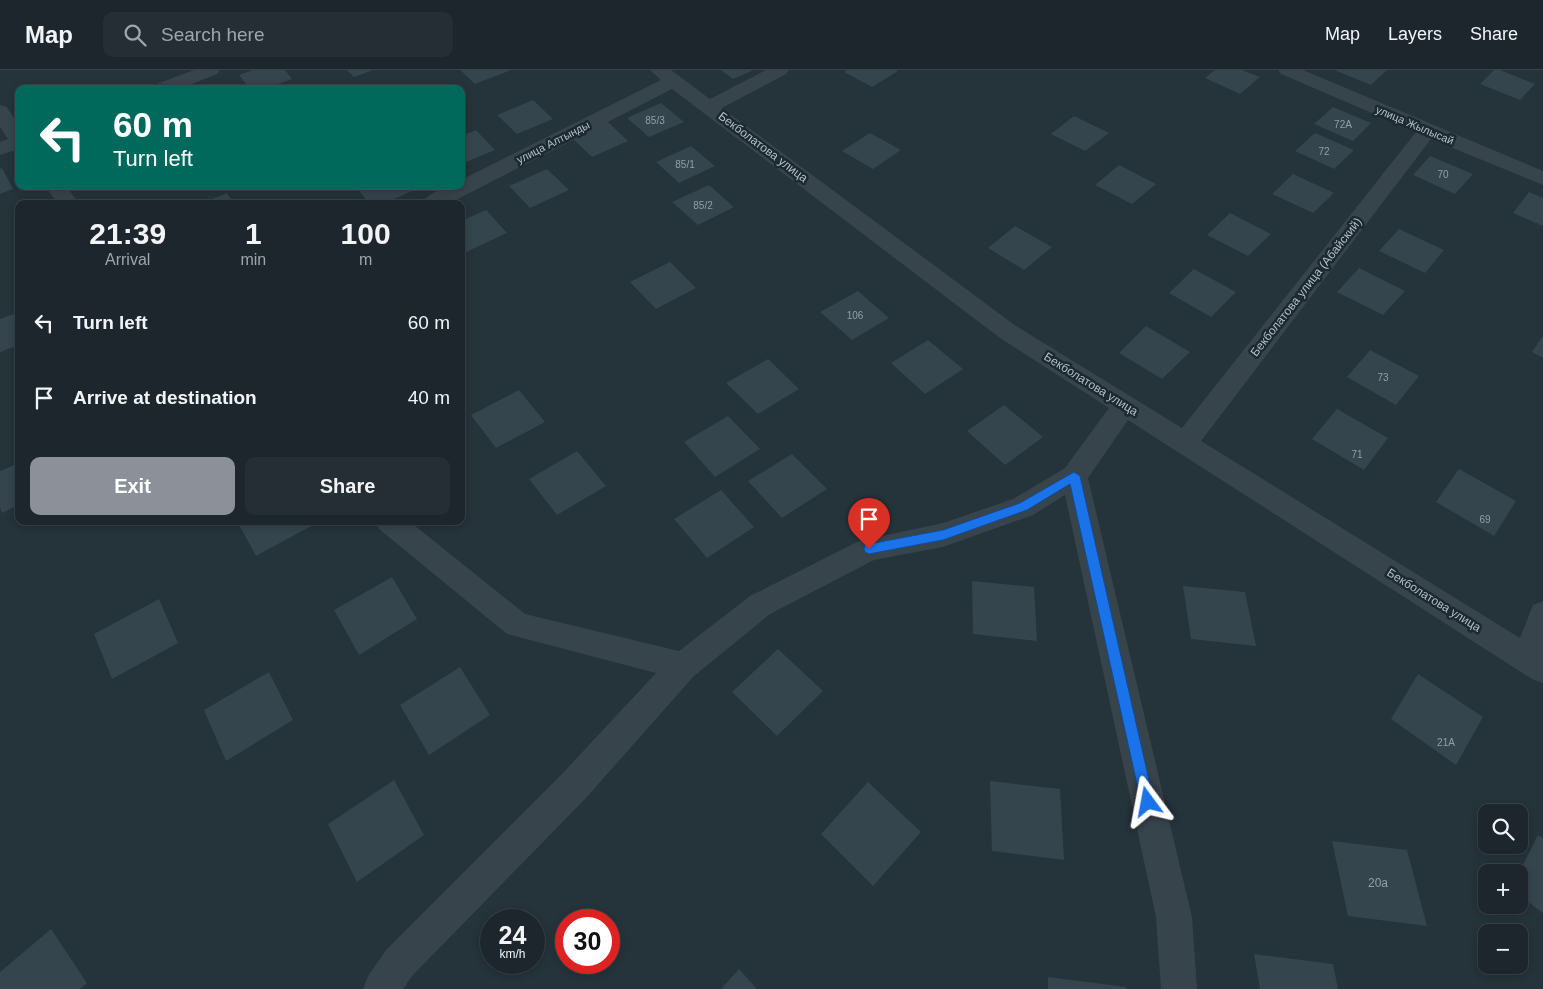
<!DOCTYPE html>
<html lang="en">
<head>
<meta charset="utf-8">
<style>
	:root { --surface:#1c262c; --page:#252e34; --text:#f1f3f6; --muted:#a0a5a9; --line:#3a4348; --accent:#8c9099 }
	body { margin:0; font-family:Arial,sans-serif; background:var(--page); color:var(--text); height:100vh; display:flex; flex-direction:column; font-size:19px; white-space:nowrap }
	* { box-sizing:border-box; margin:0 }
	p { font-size:16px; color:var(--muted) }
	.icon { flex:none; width:28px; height:28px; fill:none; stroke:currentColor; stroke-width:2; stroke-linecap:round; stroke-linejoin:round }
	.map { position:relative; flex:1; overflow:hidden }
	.panel { position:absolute; left:15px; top:130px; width:450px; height:325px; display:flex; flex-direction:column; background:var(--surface); border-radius:10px; box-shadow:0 2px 8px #0003,0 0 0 1px var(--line) }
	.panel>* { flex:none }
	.top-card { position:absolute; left:15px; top:15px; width:450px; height:105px; border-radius:10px; box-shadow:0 2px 8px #0003,0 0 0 1px var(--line); background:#00695c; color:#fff; overflow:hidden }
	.buttons { position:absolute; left:1478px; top:734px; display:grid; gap:10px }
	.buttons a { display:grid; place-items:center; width:50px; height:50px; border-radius:10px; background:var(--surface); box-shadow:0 2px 8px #0003,0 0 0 1px var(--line); font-size:25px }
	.speed { position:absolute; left:480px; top:839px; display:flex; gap:10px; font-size:25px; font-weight:700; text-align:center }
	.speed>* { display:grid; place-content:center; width:65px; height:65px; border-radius:50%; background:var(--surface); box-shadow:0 2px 8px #0003,0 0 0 1px var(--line); line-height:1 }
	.speed small { font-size:12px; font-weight:400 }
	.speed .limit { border:8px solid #d22; background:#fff; color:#111 }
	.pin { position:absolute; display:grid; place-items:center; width:42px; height:42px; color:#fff; margin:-51px -21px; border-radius:50% 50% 50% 0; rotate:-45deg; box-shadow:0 0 5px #0007 }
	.pin .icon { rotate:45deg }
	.me { position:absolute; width:55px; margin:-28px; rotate:347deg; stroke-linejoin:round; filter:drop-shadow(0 0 4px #0008) }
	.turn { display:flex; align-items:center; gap:18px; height:105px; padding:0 15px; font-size:22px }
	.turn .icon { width:65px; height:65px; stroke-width:2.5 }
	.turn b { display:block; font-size:35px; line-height:42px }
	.eta { display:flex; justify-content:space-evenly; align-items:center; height:85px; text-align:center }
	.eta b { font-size:30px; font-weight:800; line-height:35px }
	.primary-button { display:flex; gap:10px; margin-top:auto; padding:10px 15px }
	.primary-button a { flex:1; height:58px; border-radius:10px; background:var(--accent); color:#fff; font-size:20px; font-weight:800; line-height:58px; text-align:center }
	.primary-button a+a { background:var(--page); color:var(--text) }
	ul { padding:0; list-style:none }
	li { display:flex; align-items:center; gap:15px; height:75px; padding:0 15px }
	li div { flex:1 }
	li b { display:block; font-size:19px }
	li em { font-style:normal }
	header { display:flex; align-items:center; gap:30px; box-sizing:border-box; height:70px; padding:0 25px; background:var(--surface); border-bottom:1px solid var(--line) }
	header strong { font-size:24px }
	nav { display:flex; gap:28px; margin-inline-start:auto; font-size:18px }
	.search { width:350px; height:45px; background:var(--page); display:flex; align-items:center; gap:12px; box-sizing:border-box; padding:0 18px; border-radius:10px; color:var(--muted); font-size:19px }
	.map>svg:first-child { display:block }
	.building { fill:#34454e }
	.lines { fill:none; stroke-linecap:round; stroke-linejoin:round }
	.minor { fill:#38444b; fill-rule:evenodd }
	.route { fill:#1a73e8; stroke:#114b97 }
	.labels { text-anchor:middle; stroke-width:5; stroke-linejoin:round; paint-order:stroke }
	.number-label { font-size:10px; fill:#939fa7 }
	.far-street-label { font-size:11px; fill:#b4bfc6; stroke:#1d2930 }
	.street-label { font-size:12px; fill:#b4bfc6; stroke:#1d2930 }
	.near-number-label { font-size:12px; fill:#939fa7 }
</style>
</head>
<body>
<header>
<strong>Map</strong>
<div class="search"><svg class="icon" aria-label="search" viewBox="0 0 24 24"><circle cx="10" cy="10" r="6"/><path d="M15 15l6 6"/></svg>Search here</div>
<nav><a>Map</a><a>Layers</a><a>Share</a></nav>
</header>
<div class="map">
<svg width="1543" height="919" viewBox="0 0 1543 919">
	<rect width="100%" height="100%" fill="#25333a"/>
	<path class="building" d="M253,0h32l7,9 -28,10h-14l-11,-14z
		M347,0h26l-19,7z
		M460,0h51l-36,14z
		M721,0h33l-21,9z
		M847,0h49l2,1 -26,16 -28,-15z
		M1215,0h27l18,7 -20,17 -35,-16z
		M1334,0h53l-16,15z
		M1494,0h6l35,14 -15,16 -40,-16z
		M533,30l20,19 -36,15 -20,-19z
		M661,33l23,19 -35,15 -22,-19z
		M1333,37l38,16 -18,18 -39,-17z
		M1074,46l35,17 -24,18 -34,-17z
		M607,51l21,20 -36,16 -21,-20z
		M476,60l19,20 -34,14v-28z
		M870,63l31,17 -28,19 -31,-18z
		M1315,63l39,17 -20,19 -39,-18z
		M691,76l24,20 -36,17 -23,-21z
		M1430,86l43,18 -18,20 -42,-19z
		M1119,95l37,19 -24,20 -37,-19z
		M2,98l11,21 -13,5v-25z
		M547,99l22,21 -39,18 -21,-22z
		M1293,104l41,19 -21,20 -41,-19z
		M709,115l25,22 -36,18 -26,-23z
		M355,116h56l3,4 -31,14h-13z
		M1529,122l14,6v28l-30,-13z
		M227,123l7,11h-34z
		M486,140l21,23 -41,19 -5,-5v-26z
		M1230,143l41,21 -23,22 -41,-21z
		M1015,156l37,21 -28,23 -36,-22z
		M1399,159l45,21 -19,23 -46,-22z
		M670,192l26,26 -40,21 -26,-27z
		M1359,198l46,23 -22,24 -46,-23z
		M1194,199l42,23 -25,25 -42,-24z
		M858,221l31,27 -37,22 -32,-28z
		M19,242v33l-19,7v-33z
		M1146,256l44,26 -28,27 -43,-26z
		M1543,266v22l-11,-6z
		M928,270l35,29 -38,25 -34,-31z
		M1370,280l49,26 -23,29 -49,-28z
		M768,289l31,30 -41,25 -32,-31z
		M519,320l26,32 -49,26 -25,-33z
		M1004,335l39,32 -38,28 -38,-34z
		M1337,339l51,29 -24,32 -52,-31z
		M728,346l32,33 -45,28 -31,-35z
		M577,381l29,35 -49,29 -28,-36z
		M792,384l35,35 -45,29 -34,-37z
		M19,393v42l-17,8 -2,-6v-36z
		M1459,399l57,32 -22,35 -58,-34z
		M721,420l33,37 -47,31 -33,-39z
		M237,451h74l2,4 -57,31z
		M392,507l25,42 -58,36 -25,-45z
		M972,511l62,6 3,54 -64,-7z
		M1183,516l62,6 11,54 -65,-7z
		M159,529l19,44 -66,36 -18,-45z
		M778,579l45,42 -46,45 -45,-44z
		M460,597l30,48 -61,40 -29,-50z
		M269,602l24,48 -67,41 -22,-51z
		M1418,604l65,43 -27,48 -65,-46z
		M394,710l30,55 -67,47 -29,-58z
		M990,711l70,8 4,71 -72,-9z
		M868,712l53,50 -48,54 -52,-52z
		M1538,765l5,3v75l-24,-18v-22z
		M1332,771l75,9 20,76 -79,-10z
		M51,859l36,54 -7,6h-80v-17z
		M1254,884l79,10 5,25h-78z
		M739,899l18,20h-36z
		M1048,907l78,10v2h-78z"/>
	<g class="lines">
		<path class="minor" d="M194,0h26l-3,4 -38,15h-27l2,-4z
			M650,0h21l39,29 56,-29h23l-3,4 -64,34 294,218 166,102 234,-296 -135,-58 -3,-4h25l240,101v14l-112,-46 -230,302 319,197 13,-33 10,-4v82l-11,-4 -404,-259 -40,58 104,439 5,72h-36l-5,-72 -91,-422 -32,20 -90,32 -69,13 -104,54 -76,62 -109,123 -173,177 -9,13h-40l5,-13 18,-26 175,-175 95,-102 -149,-39 -128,-105 -4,-8h34l116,93 154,37 71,-55 109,-55 84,-18 70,-24 52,-31 44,-60 -109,-70 -328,-249 -224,115h-27c7,-12 27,-18 40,-18v-6l200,-100z
			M0,35l7,2 12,19v23l-19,6v-13l8,-3 -8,-12z
			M45,116h21l12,16 -1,2h-19z"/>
	</g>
	<path class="route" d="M1074,402l6,4 74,326 -2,5 -4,2 -5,-2 -2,-5 -71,-318 -43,26 -84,30 -74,14 -4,-2 -1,-3 1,-4 4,-1 74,-14 77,-27z"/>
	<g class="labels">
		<g class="number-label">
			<text x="655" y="54">85/3</text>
			<text x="1343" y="58">72А</text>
			<text x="1324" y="85">72</text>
			<text x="685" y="98">85/1</text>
			<text x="1443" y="108">70</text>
			<text x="703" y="139">85/2</text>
			<text x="855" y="249">106</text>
			<text x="1383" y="311">73</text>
			<text x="1357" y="388">71</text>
			<text x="1485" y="453">69</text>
			<text x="1446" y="676">21А</text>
		</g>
		<g class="far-street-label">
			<text transform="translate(1415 55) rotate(23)" y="4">улица Жылысай</text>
			<text transform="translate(553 72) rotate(-27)" y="4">улица Алтынды</text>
		</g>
		<g class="street-label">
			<text transform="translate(763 77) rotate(37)" y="4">Бекболатова улица</text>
			<text transform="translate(1306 217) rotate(-52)" y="4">Бекболатова улица (Абайский)</text>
			<text transform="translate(1091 314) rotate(32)" y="4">Бекболатова улица</text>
			<text transform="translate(1434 530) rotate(32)" y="4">Бекболатова улица</text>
		</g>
		<g class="near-number-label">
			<text x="1378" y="817">20а</text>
		</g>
	</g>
</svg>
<div class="buttons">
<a><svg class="icon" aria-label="search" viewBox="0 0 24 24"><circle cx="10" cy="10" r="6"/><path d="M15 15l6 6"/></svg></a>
<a>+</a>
<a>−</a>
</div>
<div class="speed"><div>24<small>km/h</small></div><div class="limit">30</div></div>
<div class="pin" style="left:869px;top:479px;background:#d93025"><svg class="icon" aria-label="arrive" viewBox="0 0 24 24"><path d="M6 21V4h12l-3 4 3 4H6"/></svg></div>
<svg class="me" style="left:1148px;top:732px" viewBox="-20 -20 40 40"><path d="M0-17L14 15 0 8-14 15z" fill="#1a73e8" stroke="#fff" stroke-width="4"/></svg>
<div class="top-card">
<div class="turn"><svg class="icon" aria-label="left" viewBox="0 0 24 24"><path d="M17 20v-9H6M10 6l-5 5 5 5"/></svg><div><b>60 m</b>Turn left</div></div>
</div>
<section class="panel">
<div class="eta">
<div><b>21:39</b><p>Arrival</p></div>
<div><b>1</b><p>min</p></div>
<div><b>100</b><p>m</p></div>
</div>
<ul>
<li><svg class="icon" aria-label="left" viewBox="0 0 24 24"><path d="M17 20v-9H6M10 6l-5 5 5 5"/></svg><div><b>Turn left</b></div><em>60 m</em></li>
<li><svg class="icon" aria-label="arrive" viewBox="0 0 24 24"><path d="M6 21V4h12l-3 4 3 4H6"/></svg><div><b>Arrive at destination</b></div><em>40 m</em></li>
</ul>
<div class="primary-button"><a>Exit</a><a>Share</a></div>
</section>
</div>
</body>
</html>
